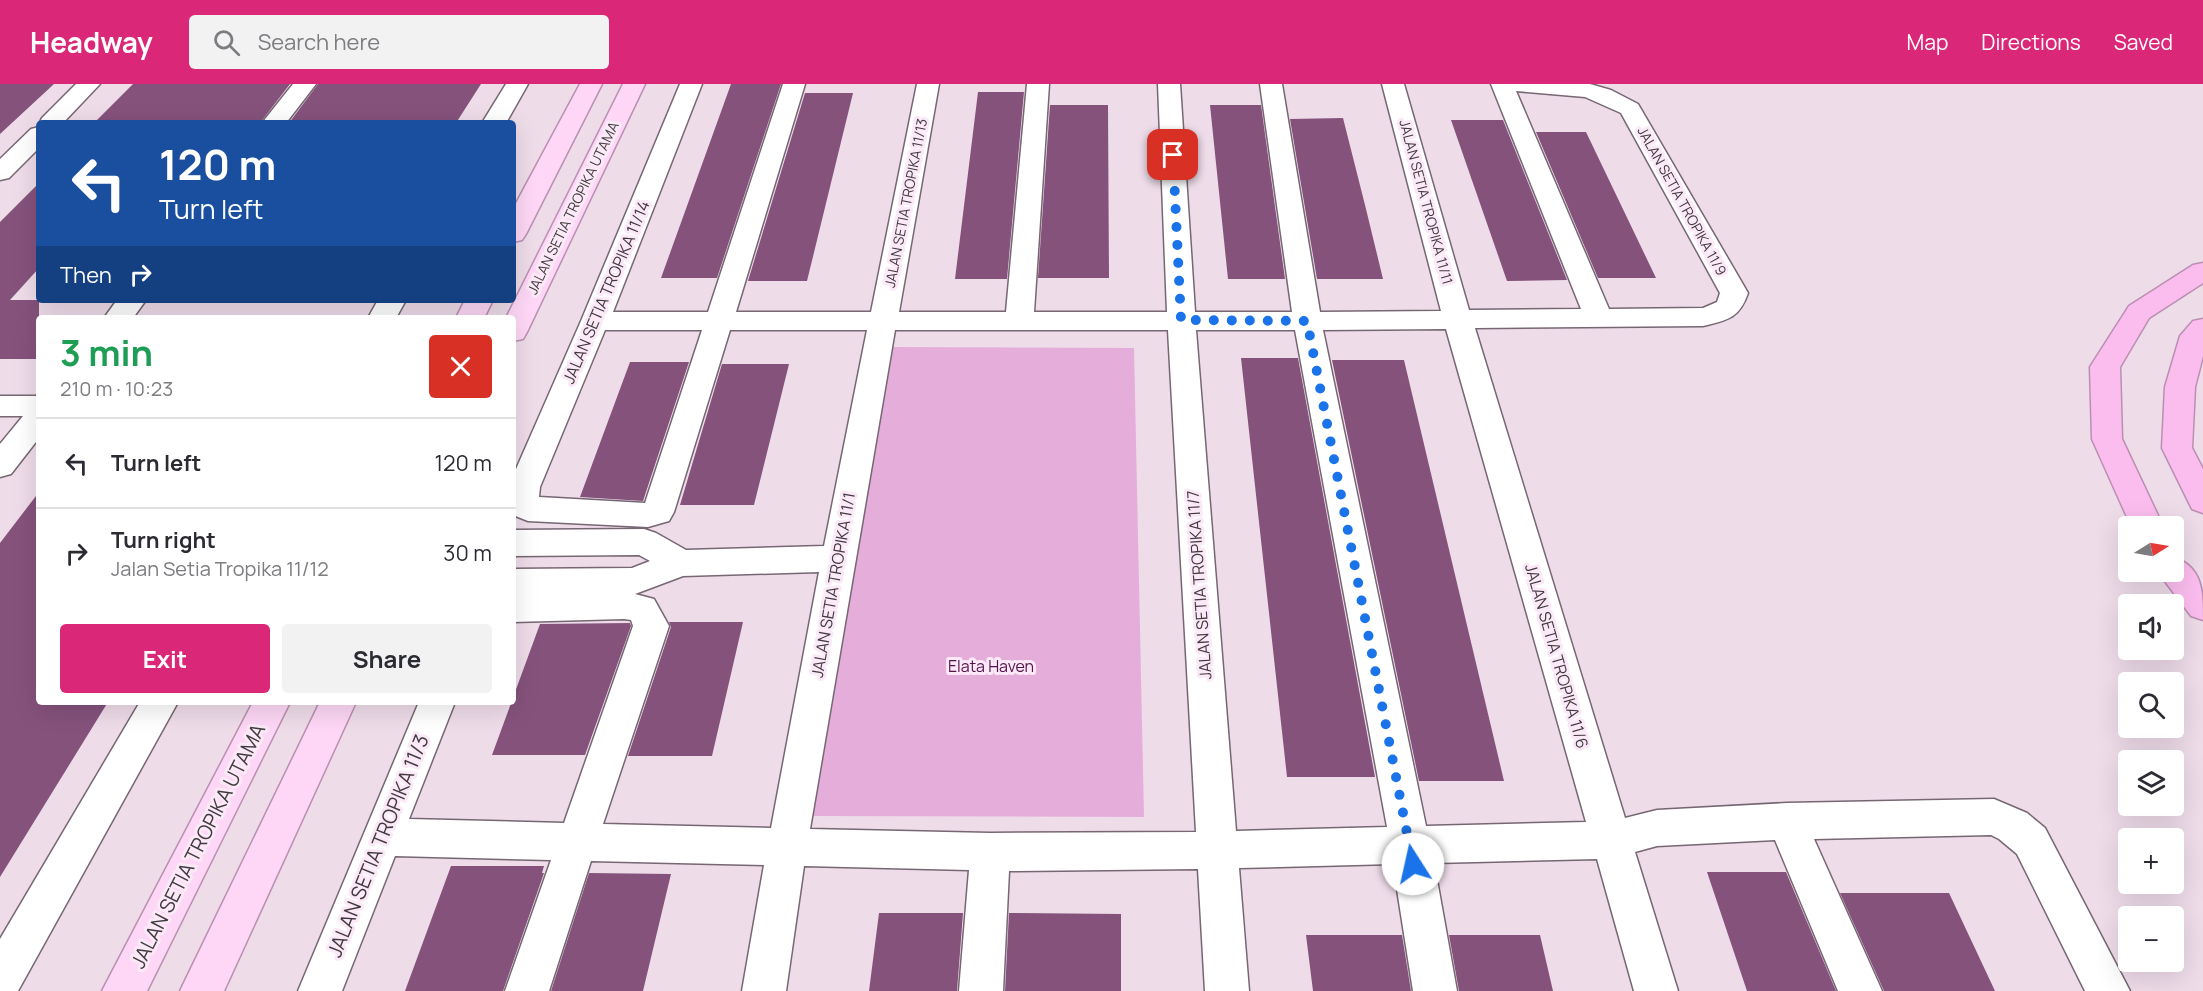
<!DOCTYPE html>
<html lang="en">
<head>
<meta charset="utf-8">
<style>
	:root { --surface:#fff; --page:#f2f2f3; --text:#2b2b33; --muted:#7c7c81; --line:#e1e1e2; --accent:#db2777 }
	body { margin:0; font-family:Manrope,sans-serif; background:var(--page); color:var(--text); height:100vh; display:flex; flex-direction:column; font-size:22px; white-space:nowrap }
	* { box-sizing:border-box; margin:0 }
	p { font-size:20px; color:var(--muted) }
	.icon { flex:none; width:33px; height:33px; fill:none; stroke:currentColor; stroke-width:2; stroke-linecap:round; stroke-linejoin:round }
	.map { position:relative; flex:1; overflow:hidden }
	.side { position:absolute; left:36px; top:231px; width:480px; height:390px; display:flex; flex-direction:column; background:var(--surface); border-radius:6px; box-shadow:0 6px 24px #0002 }
	.side>* { flex:none }
	.banner { position:absolute; left:36px; top:36px; width:480px; height:183px; border-radius:6px; box-shadow:0 6px 24px #0002; background:#1a4fa0; color:#fff; overflow:hidden }
	.needle { width:39px; rotate:79deg }
	.buttons { position:absolute; left:2118px; top:432px; display:grid; gap:12px }
	.buttons a { display:grid; place-items:center; width:66px; height:66px; border-radius:6px; background:var(--surface); box-shadow:0 6px 24px #0002; font-size:30px }
	.pin { position:absolute; display:grid; place-items:center; width:51px; height:51px; color:#fff; margin:-26px; border-radius:12px; box-shadow:0 3px 9px #0006 }
	.me { position:absolute; width:66px; margin:-33px; rotate:350deg; stroke-linejoin:round; filter:drop-shadow(0 0 4px #0008) }
	.turn { display:flex; align-items:center; gap:21px; height:126px; padding:0 24px; font-size:27px }
	.turn .icon { width:78px; height:78px; stroke-width:2.5 }
	.turn b { display:block; font-size:42px; line-height:51px }
	.then { display:flex; align-items:center; height:57px; padding:0 24px; background:#0003; gap:12px; font-size:22px }
	.round { display:grid; place-items:center; flex:none; width:63px; height:63px; border-radius:6px; background:var(--page) }
	.overview { display:flex; align-items:center; justify-content:space-between; height:102px; padding:0 24px }
	h1 { font-size:36px; font-weight:700; line-height:45px; color:#1e9e55 }
	.action { display:flex; gap:12px; margin-top:auto; padding:12px 24px }
	.action a { flex:1; height:69px; border-radius:6px; background:var(--accent); color:#fff; font-size:24px; font-weight:700; line-height:69px; text-align:center }
	.action a+a { background:var(--page); color:var(--text) }
	ul { padding:0; list-style:none }
	li { display:flex; align-items:center; gap:18px; height:90px; padding:0 24px; border-top:2px solid var(--line) }
	li div { flex:1 }
	li b { display:block; font-size:22px }
	li em { font-style:normal }
	header { display:flex; align-items:center; gap:36px; box-sizing:border-box; height:84px; padding:0 30px; background:var(--accent); color:#fff }
	header strong { font-size:28px }
	nav { display:flex; gap:33px; margin-inline-start:auto; font-size:21px }
	.search { width:420px; height:54px; background:var(--page); display:flex; align-items:center; gap:15px; box-sizing:border-box; padding:0 21px; border-radius:6px; color:var(--muted); font-size:22px }
	.map>svg:first-child { display:block }
	.green { fill:#e5aeda }
	.building { fill:#85527c }
	.lines { fill:none; stroke-linecap:round; stroke-linejoin:round }
	.minor-casing { stroke:#766773; stroke-width:3 }
	.major-casing { stroke:#ba8fb1; stroke-width:3 }
	.highway-casing { stroke:#ba8fb1; stroke-width:3 }
	.minor { fill:#fff; fill-rule:evenodd }
	.major { fill:#fdd7f5; fill-rule:evenodd }
	.highway { fill:#fbbdee; fill-rule:evenodd }
	.route { stroke:#1a73e8; stroke-width:10; stroke-dasharray:0 18 }
	.labels { text-anchor:middle; stroke-width:6; stroke-linejoin:round; paint-order:stroke }
	.far-street-label { font-size:14px; fill:#413a3f; stroke:#fbe9f7 }
	.street-label { font-size:16px; fill:#413a3f; stroke:#fbe9f7 }
	.park-label { font-size:16px; fill:#55124c; stroke:#fbe9f7 }
	.near-street-label { font-size:20px; fill:#413a3f; stroke:#fbe9f7 }
</style>
</head>
<body>
<header>
<strong>Headway</strong>
<div class="search"><svg class="icon" aria-label="search" viewBox="0 0 24 24"><circle cx="10" cy="10" r="6"/><path d="M15 15l6 6"/></svg>Search here</div>
<nav><a>Map</a><a>Directions</a><a>Saved</a></nav>
</header>
<div class="map">
<svg width="2203" height="907" viewBox="0 0 2203 907">
	<rect width="100%" height="100%" fill="#eedce9"/>
	<path class="green" d="M893,263l241,1 10,469 -331,-1z"/>
	<path class="building" d="M0,0h54l-54,50z
		M133,0h157l-30,39h-166z
		M318,0h163l-25,39h-167z
		M731,0h50l-64,194h-56z
		M978,8h46l-17,187h-52z
		M805,9h48l-46,188h-59z
		M1050,21h58l1,173h-71z
		M1210,21h51l24,174h-57z
		M1343,34l23,91 17,70h-66l-27,-160z
		M1451,36h52l64,160 -60,1z
		M1536,48h50l70,146h-58z
		M39,99v85l-29,32h29v59h-39v-137z
		M1241,274h57l77,419h-88z
		M1332,276h72l100,421h-85z
		M630,278h59l-46,139 -63,-4z
		M722,280h67l-35,141h-74z
		M39,408v210h69l-108,175v-334z
		M669,538h74l-31,134h-84l43,-129z
		M630,539l1,3 -46,129h-93l48,-131z
		M451,782h93l-2,7h2l-41,118h-98z
		M1707,788h79l50,119h-89z
		M589,789l82,1 -28,117h-92z
		M1840,809h109l46,98h-111z
		M879,829h84l-6,78h-88z
		M1009,829l112,1v77h-116z
		M1306,851h96l9,56h-98z
		M1449,851h91l13,56h-94z"/>
	<g class="lines">
		<g class="minor-casing">
			<path id="minor" d="M76,0h24l-37,39 -24,1 3,-6z
				M293,0h23l-30,39h-24z
				M506,0h22l-22,39h-24z
				M680,0h22l-89,228h95l75,-228h22l-69,228h135l46,-228h22l-40,228h107l21,-228h22l-15,228h133l-9,-228h22l15,228h97l-32,-228h22l38,228 121,-1 -59,-227h22l65,226 112,-1 -90,-225h99l21,6 27,14 110,189c-9,26 -21,27 -45,33l-228,2 150,490 32,-8 130,-7 207,-4 33,14 18,15 85,163h-45l-68,-137 -18,-15 -8,-4 -177,4 68,152h-44l-63,-151 -118,6 -22,6 43,139h-44l-37,-132 -163,4 23,128h-44l-20,-127 -154,4 10,123h-44l-7,-122 -189,2 -6,120h-44l10,-121 -165,-4 -18,125h-44l22,-126 -173,-4 -42,130h-44l46,-131 -156,-4 -53,135h-44l121,-289h36l-46,117 155,4 69,-197 -2,-6 -7,-1 -111,3v-53l119,-1 18,-7 -11,-6 -126,1v-26l131,-1 12,4 30,17 138,-4 43,-216h-137l-56,182 -5,9 -21,6 -120,-6 -15,-6v-39l68,-155zM1516,7l69,6 36,16 99,180 -3,9 -14,6 -94,1zM1446,245l140,493 -160,4 -103,-496zM605,246h97l-57,173 -106,-6 1,-10zM895,246h273l28,502 -206,1 -180,-4zM1196,246h99l92,497 -151,4zM819,488l-48,256 -168,-4 66,-198 -15,-27 -19,-5 48,-18z
				M39,43v21l-30,30 -9,2v-21l31,-30z
				M117,216h29l-13,18h-29z
				M378,216h28l-10,18h-28z
				M0,312h39v42l-28,36 -11,3v-33l23,-28h-23z
				M140,618h38l-160,289h-18v-52z"/>
		</g>
		<g class="major-casing">
			<path id="major" d="M580,0h22l-76,150 -4,6 -9,2v-33z
				M623,0h22l-118,248 -4,7 -10,2v-23h-7z
				M465,216h28l-9,18h-28z
				M253,618h37l-143,289h-45z
				M320,618h36l-132,289h-44z"/>
		</g>
		<g class="highway-casing">
			<path id="highway" d="M2203,179v20l-54,35 -29,49 2,72 41,87h-32l-39,-87 -2,-72 39,-61 64,-41z
				M2203,235v37l-8,31 -3,61 11,21v44l-11,-4 -30,-61 3,-61 15,-51 13,-15z
				M2174,473c29,11 29,34 29,63l-12,-4 -33,-44h16z"/>
		</g>
		<use href="#minor" class="minor"/>
		<use href="#major" class="major"/>
		<use href="#highway" class="highway"/>
	</g>
	<g class="lines">
		<path class="route" d="M1173,71l8,165 126,1 106,543"/>
	</g>
	<g class="labels">
		<g class="far-street-label">
			<text transform="translate(1682 117) rotate(61)" y="5">JALAN SETIA TROPIKA 11/9</text>
			<text transform="translate(1426 118) rotate(75)" y="5">JALAN SETIA TROPIKA 11/11</text>
			<text transform="translate(906 119) rotate(-79)" y="5">JALAN SETIA TROPIKA 11/13</text>
			<text transform="translate(573 124) rotate(-64)" y="5">JALAN SETIA TROPIKA UTAMA</text>
		</g>
		<g class="street-label">
			<text transform="translate(606 208) rotate(-67)" y="6">JALAN SETIA TROPIKA 11/14</text>
			<text transform="translate(833 501) rotate(-80)" y="6">JALAN SETIA TROPIKA 11/1</text>
			<text transform="translate(1199 501) rotate(-94)" y="6">JALAN SETIA TROPIKA 11/7</text>
			<text transform="translate(1557 572) rotate(74)" y="6">JALAN SETIA TROPIKA 11/6</text>
		</g>
		<g class="park-label">
			<text x="991" y="588">Elata Haven</text>
		</g>
		<g class="near-street-label">
			<text transform="translate(198 762) rotate(-63)" y="7">JALAN SETIA TROPIKA UTAMA</text>
			<text transform="translate(378 762) rotate(-68)" y="7">JALAN SETIA TROPIKA 11/3</text>
		</g>
	</g>
</svg>
<div class="buttons">
<a><svg class="needle" viewBox="-14 -14 28 28"><path d="M0-13l5 13h-10z" fill="#e53935"/><path d="M0 13l5-13h-10z" fill="#7c7c81"/></svg></a>
<a><svg class="icon" aria-label="sound" viewBox="0 0 24 24"><path d="M4 9h4l5-4v14l-5-4H4zM17 9q2 3 0 6"/></svg></a>
<a><svg class="icon" aria-label="search" viewBox="0 0 24 24"><circle cx="10" cy="10" r="6"/><path d="M15 15l6 6"/></svg></a>
<a><svg class="icon" aria-label="layers" viewBox="0 0 24 24"><path d="M12 4l9 5-9 5-9-5zM3 14l9 5 9-5"/></svg></a>
<a>+</a>
<a>−</a>
</div>
<div class="pin" style="left:1173px;top:71px;background:#d93025"><svg class="icon" aria-label="arrive" viewBox="0 0 24 24"><path d="M6 21V4h12l-3 4 3 4H6"/></svg></div>
<svg class="me" style="left:1413px;top:780px" viewBox="-20 -20 40 40"><circle r="19" fill="#fff"/><path d="M0-13L10 11 0 6-10 11z" fill="#1a73e8"/></svg>
<div class="banner">
<div class="turn"><svg class="icon" aria-label="left" viewBox="0 0 24 24"><path d="M17 20v-9H6M10 6l-5 5 5 5"/></svg><div><b>120 m</b>Turn left</div></div>
<div class="then">Then<svg class="icon" aria-label="right" viewBox="0 0 24 24"><path d="M7 20v-9h11M14 6l5 5-5 5"/></svg></div>
</div>
<section class="side">
<div class="overview"><div><h1>3 min</h1><p>210 m · 10:23</p></div><a class="round" style="background:#d93025;color:#fff"><svg class="icon" aria-label="close" viewBox="0 0 24 24"><path d="M6 6l12 12M18 6L6 18"/></svg></a></div>
<ul>
<li><svg class="icon" aria-label="left" viewBox="0 0 24 24"><path d="M17 20v-9H6M10 6l-5 5 5 5"/></svg><div><b>Turn left</b></div><em>120 m</em></li>
<li><svg class="icon" aria-label="right" viewBox="0 0 24 24"><path d="M7 20v-9h11M14 6l5 5-5 5"/></svg><div><b>Turn right</b><p>Jalan Setia Tropika 11/12</p></div><em>30 m</em></li>
</ul>
<div class="action"><a>Exit</a><a>Share</a></div>
</section>
</div>
</body>
</html>
